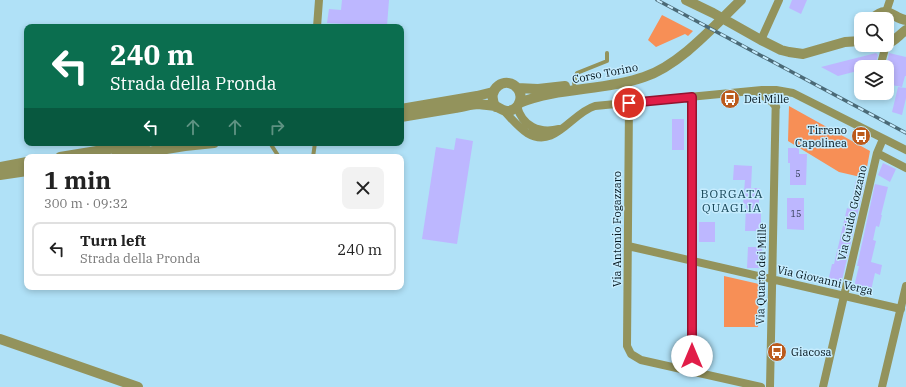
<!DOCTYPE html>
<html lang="en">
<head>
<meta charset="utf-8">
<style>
	:root { --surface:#fff; --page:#f2f2f2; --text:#222; --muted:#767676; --line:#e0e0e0 }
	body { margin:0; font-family:"IBM Plex Serif",serif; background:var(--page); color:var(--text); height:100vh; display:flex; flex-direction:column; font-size:15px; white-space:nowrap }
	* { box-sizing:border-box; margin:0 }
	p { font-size:13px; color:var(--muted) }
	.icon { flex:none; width:22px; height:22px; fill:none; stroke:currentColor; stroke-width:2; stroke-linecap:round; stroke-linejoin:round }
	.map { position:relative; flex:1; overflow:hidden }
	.drawer { position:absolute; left:24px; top:154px; width:380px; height:136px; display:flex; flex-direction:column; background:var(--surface); border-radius:8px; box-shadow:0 2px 6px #0003 }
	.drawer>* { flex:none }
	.guide { position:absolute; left:24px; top:24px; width:380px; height:122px; border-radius:8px; box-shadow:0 2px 6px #0003; background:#0b6e4f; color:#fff; overflow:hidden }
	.fabs { position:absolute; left:854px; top:12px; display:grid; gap:8px }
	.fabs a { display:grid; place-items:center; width:40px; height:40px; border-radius:8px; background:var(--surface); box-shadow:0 2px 6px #0003; font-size:20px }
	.pin { position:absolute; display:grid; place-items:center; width:34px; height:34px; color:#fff; margin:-17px; border:2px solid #fff; border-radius:50%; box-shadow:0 1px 4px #0007 }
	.me { position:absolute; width:44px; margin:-22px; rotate:0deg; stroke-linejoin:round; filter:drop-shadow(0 0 3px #0008) }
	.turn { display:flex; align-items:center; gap:14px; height:84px; padding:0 20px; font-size:18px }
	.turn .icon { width:52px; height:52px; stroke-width:2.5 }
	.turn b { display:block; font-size:28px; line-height:34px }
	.lanes { display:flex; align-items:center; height:38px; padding:0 20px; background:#0003; justify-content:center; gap:20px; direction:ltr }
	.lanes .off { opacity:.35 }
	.round { display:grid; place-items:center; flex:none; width:42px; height:42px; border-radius:8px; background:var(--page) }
	.summary { display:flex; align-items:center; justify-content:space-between; height:68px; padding:0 20px }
	h1 { font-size:24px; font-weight:800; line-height:30px }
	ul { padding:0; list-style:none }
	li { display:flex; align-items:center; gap:12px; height:54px; margin:0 8px 6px; padding:0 12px; border:2px solid var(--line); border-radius:8px }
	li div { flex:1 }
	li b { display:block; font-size:15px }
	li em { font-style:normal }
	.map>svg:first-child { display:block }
	.green { fill:#f78f56 }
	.building { fill:#bdb7ff }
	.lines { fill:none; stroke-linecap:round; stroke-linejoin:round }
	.service { stroke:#93935c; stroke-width:4 }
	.minor { stroke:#93935c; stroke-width:8 }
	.tertiary { stroke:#93935c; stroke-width:10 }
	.rail-casing { stroke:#4b6a77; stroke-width:3.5 }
	.rail { stroke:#c6ecfe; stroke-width:2; stroke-dasharray:6; stroke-linecap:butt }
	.route-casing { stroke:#92132f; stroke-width:10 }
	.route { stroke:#e11d48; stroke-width:7 }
	.labels { text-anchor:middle; stroke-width:3; stroke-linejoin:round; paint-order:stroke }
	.number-label { font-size:9px; fill:#323d55 }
	.street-label { font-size:11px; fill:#03141c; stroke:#c6ecfe }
	.poi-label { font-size:11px; fill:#03141c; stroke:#c6ecfe; text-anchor:start }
	.neighbourhood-label { font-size:12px; letter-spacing:1px; fill:#154456; stroke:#c6ecfe }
</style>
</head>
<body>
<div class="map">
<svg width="906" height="387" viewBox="0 0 906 387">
	<rect width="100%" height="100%" fill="#b0e1f7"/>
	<path class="green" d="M662,15l31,16 -5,5 -3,-2 -29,13 -8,-7z
		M789,106l81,45 -5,27 -26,-6 -51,-31z
		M724,276l35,8 -1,43h-34z"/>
	<path class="building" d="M342,0h47l-2,26 -60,-3 2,-14 12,1z
		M792,0h15l-6,14 -12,-6z
		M876,53l2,2 -3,11 -8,-1v2h-6v3l-23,6 -17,-9z
		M889,53l17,4v19h-1l-3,11 -15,-3v-17h-1z
		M898,87l8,1v10l-4,17 -10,-3z
		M672,119h12v31h-12z
		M456,138l17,3 -16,103 -35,-5 14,-92 18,3z
		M788,148h11v6h8l-1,31h-16v-22h-2z
		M883,163l13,6 -6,13 -12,-7z
		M734,165l18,1 -1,22h9l-2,25h3v18h-16l1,-27h-3l2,-24h-12z
		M856,180l9,2 -25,107 -13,-3 5,-22h2l5,-21 8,-35 3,1z
		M875,184l13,3 -7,28h1l-3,12 -3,-1 -3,14 3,1 -5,21 11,3 -2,10 -5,-2 -5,22 -17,-4 6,-25h-2z
		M787,198h17v32l-17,-1z
		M699,222h16v20h-16z
		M748,247h14l-1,21h-14z"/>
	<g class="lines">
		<path class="service" d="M575,90l-1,-8 3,-9 30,-12v-8
			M270,143l9,14
			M313,157l2,-14"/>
		<path class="minor" d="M886,12l4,-12
			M317,27l2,-27
			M761,40l18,-40
			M880,67l6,-22
			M756,91l16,11 4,5
			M872,96v-3
			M629,103l-2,243 4,8 10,6 120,27
			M517,106c5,20 22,28 42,23
			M504,111c7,7 14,16 23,22 28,17 44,-20 68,-27l167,-16h14l17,3 113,57
			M877,153l29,15
			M628,246l273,63
			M692,371v-274
			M770,387l6,-297
			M823,387l54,-234 6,-14
			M882,387l24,-101"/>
		<path class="tertiary" d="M686,0l27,13 48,27 20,10 8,2 14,2 42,-12 16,-1
			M872,19c16,-16 21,0 34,1
			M887,44c8,-3 12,-9 19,-14
			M517,88l21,1 27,-3
			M519,103c40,-16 85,-12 125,-26 36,-12 70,-51 97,-77
			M401,109l76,-13 16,-4
			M401,117c18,-3 36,-6 54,-9 8,-1 17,-4 24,-4 5,1 11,1 16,2 6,2 9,7 17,4 8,-3 11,-14 6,-21 -11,-15 -34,0 -22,18
			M60,157l86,-14
			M116,157l69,-11 29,-3
			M0,167l27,-5
			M0,175l27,-4
			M0,339l138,48"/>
		<g class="rail-casing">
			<path id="rail" d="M657,0l249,133"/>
		</g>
		<use href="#rail" class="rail"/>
	</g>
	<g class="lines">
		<g class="route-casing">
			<path id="route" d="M629,103l63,-6v259"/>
		</g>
		<use href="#route" class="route"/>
	</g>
	<defs>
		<g id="bus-disc" transform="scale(1)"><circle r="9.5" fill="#bb5a1c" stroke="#c6ecfe"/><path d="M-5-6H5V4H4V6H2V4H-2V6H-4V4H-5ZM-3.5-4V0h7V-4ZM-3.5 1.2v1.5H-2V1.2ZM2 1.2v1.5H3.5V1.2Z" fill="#fff"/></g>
	</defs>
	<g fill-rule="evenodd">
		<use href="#bus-disc" x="730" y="99"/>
		<use href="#bus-disc" x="861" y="136"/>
		<use href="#bus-disc" x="777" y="352"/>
	</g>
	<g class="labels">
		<g class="number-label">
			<text x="798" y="177">5</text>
			<text x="796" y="217">15</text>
		</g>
		<g class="street-label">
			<text transform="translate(605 73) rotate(-11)" y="4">Corso Torino</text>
			<text transform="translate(852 213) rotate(-77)" y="4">Via Guido Gozzano</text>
			<text transform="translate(617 229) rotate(-90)" y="4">Via Antonio Fogazzaro</text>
			<text transform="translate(761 274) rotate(-89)" y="4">Via Quarto dei Mille</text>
			<text transform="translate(825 280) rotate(13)" y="4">Via Giovanni Verga</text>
		</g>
		<g class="poi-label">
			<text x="744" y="103">Dei Mille</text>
			<text x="847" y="134" text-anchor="end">Tirreno<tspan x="847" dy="13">Capolinea</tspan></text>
			<text x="791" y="356">Giacosa</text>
		</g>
		<g class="neighbourhood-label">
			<text x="732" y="198">BORGATA<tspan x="732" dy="14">QUAGLIA</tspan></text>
		</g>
	</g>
</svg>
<div class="fabs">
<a><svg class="icon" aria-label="search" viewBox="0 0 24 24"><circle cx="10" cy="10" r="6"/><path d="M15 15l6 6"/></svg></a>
<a><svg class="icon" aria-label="layers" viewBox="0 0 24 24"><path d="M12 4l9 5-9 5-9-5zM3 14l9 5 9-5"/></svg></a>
</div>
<div class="pin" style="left:629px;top:103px;background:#d93025"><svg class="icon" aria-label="arrive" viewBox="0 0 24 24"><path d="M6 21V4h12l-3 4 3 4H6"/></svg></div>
<svg class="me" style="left:692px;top:356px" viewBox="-20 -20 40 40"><circle r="19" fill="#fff"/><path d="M0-13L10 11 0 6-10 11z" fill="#e11d48"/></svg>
<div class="guide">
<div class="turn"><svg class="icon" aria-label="left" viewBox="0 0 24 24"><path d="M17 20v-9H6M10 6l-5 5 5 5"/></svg><div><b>240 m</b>Strada della Pronda</div></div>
<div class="lanes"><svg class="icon" aria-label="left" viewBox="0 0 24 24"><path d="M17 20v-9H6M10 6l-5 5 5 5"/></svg><svg class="icon off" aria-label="ahead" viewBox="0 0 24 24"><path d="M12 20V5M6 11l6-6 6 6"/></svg><svg class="icon off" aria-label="ahead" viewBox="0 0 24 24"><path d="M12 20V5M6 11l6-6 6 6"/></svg><svg class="icon off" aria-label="right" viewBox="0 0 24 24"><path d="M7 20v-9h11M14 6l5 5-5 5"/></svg></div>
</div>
<section class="drawer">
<div class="summary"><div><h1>1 min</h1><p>300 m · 09:32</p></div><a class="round"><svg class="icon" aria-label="close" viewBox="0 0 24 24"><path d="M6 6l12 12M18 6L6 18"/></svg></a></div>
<ul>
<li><svg class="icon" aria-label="left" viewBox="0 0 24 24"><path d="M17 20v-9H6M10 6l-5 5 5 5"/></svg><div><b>Turn left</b><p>Strada della Pronda</p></div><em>240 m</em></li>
</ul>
</section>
</div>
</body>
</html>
